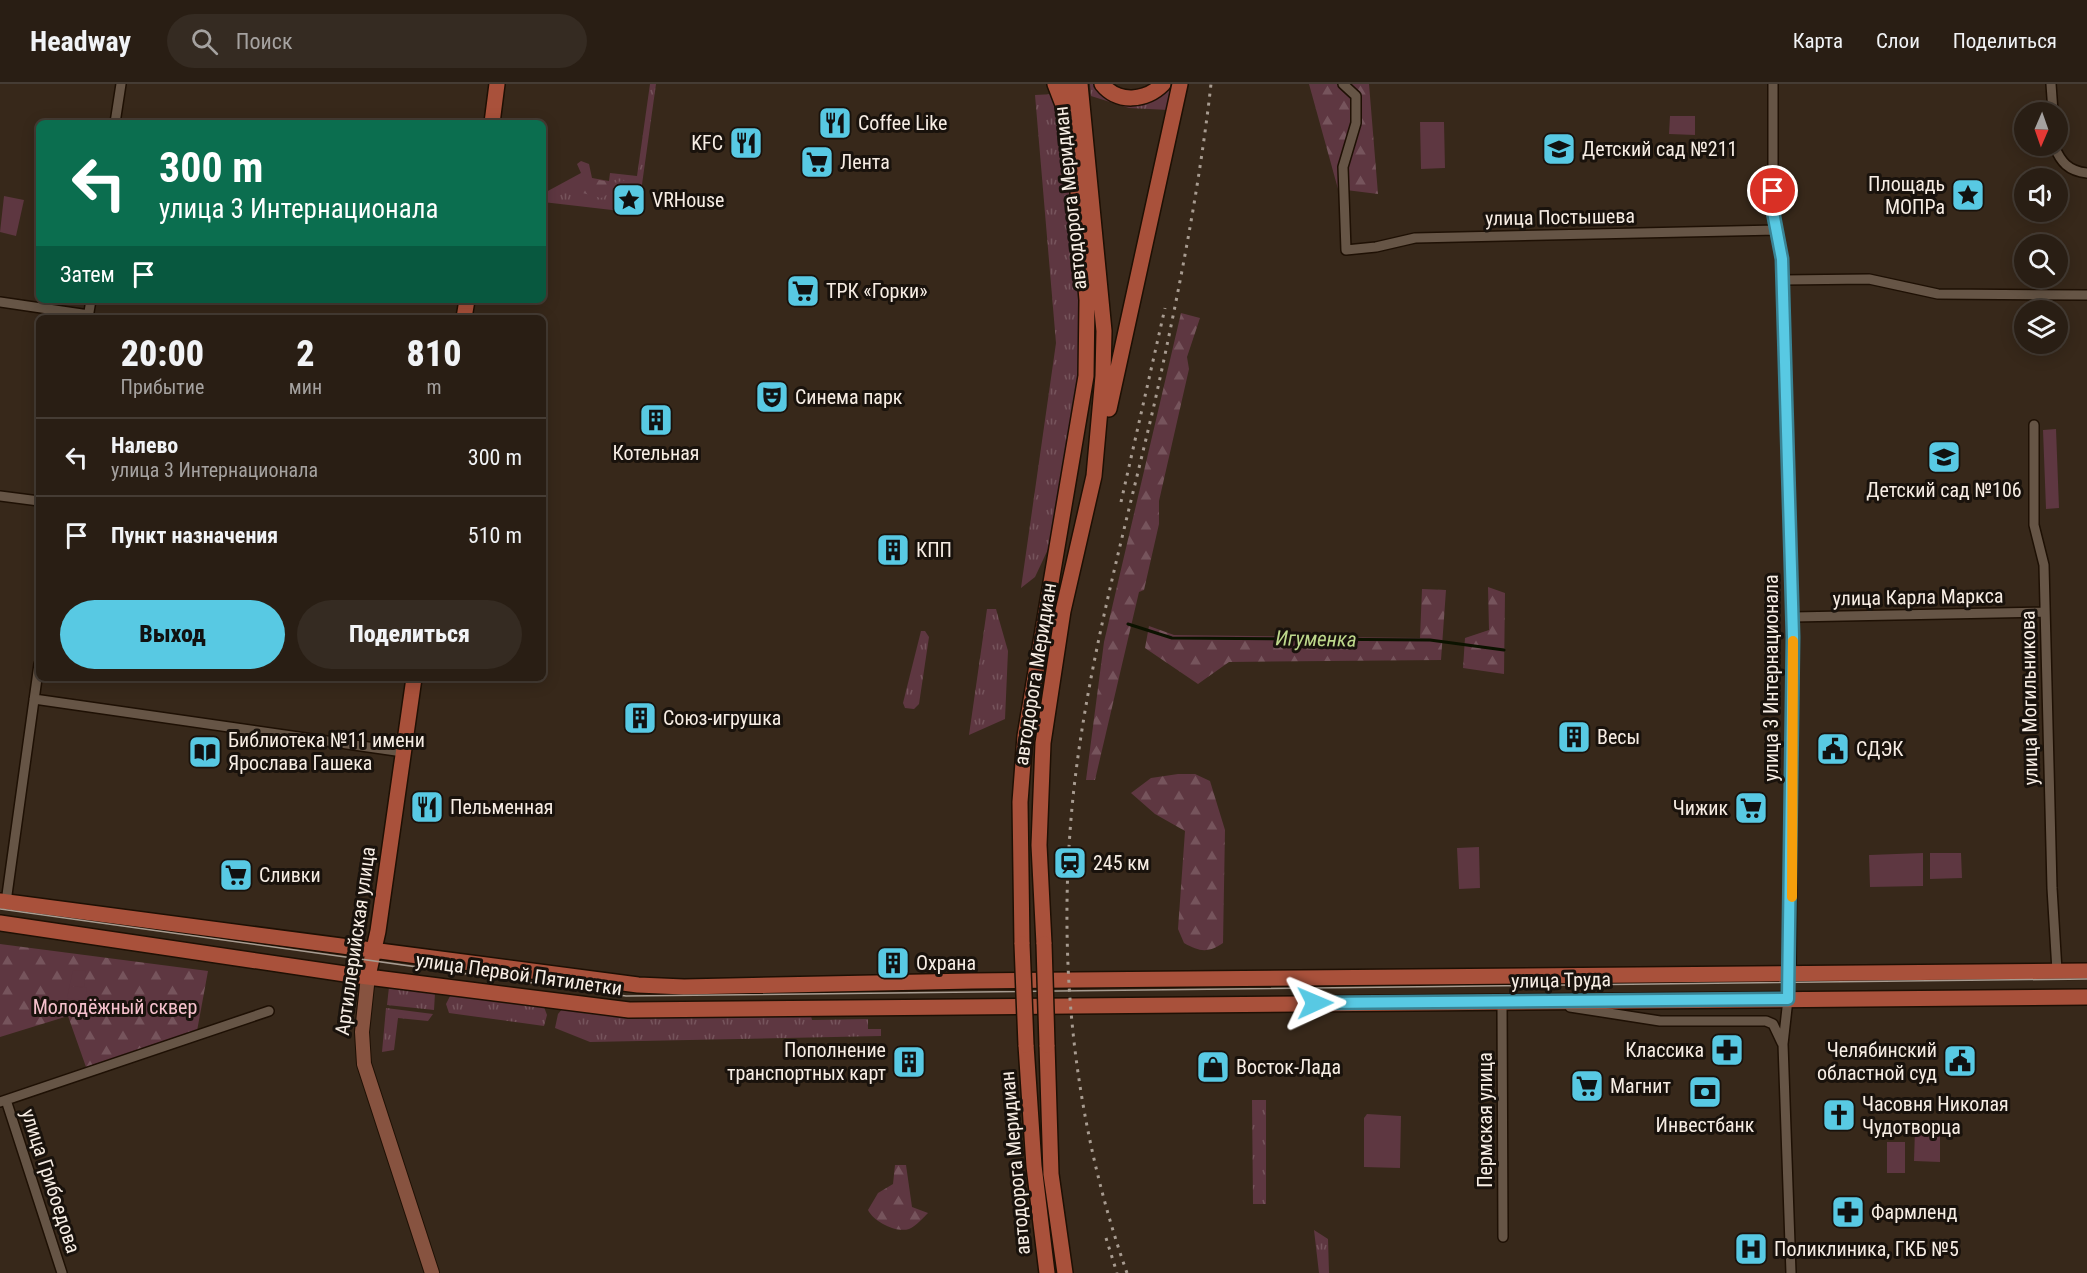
<!DOCTYPE html>
<html lang="ru">
<head>
<meta charset="utf-8">
<style>
	:root { --surface:#291e14; --page:#352b22; --text:#f1f3f6; --muted:#a5a2a0; --line:#453c34; --accent:#58c9e3 }
	body { margin:0; font-family:"Roboto Condensed",sans-serif; background:var(--page); color:var(--text); height:100vh; display:flex; flex-direction:column; font-size:22px; white-space:nowrap }
	* { box-sizing:border-box; margin:0 }
	p { font-size:20px; color:var(--muted) }
	.icon { flex:none; width:33px; height:33px; fill:none; stroke:currentColor; stroke-width:2; stroke-linecap:round; stroke-linejoin:round }
	.map { position:relative; flex:1; overflow:hidden }
	.side { position:absolute; left:36px; top:231px; width:510px; height:366px; display:flex; flex-direction:column; background:var(--surface); border-radius:9px; box-shadow:0 3px 15px #0003,0 0 0 2px var(--line) }
	.side>* { flex:none }
	.guide { position:absolute; left:36px; top:36px; width:510px; height:183px; border-radius:9px; box-shadow:0 3px 15px #0003,0 0 0 2px var(--line); background:#0b6e4f; color:#fff; overflow:hidden }
	.needle { width:39px; rotate:182deg }
	.controls { position:absolute; left:2014px; top:18px; display:grid; gap:12px }
	.controls a { display:grid; place-items:center; width:54px; height:54px; border-radius:50%; background:var(--surface); box-shadow:0 3px 15px #0003,0 0 0 2px var(--line); font-size:30px }
	.pin { position:absolute; display:grid; place-items:center; width:51px; height:51px; color:#fff; margin:-26px; border:3px solid #fff; border-radius:50%; box-shadow:0 2px 6px #0007 }
	.me { position:absolute; width:66px; margin:-33px; rotate:89deg; stroke-linejoin:round; filter:drop-shadow(0 0 4px #0008) }
	.turn { display:flex; align-items:center; gap:21px; height:126px; padding:0 24px; font-size:27px }
	.turn .icon { width:78px; height:78px; stroke-width:2.5 }
	.turn b { display:block; font-size:42px; line-height:51px }
	.then { display:flex; align-items:center; height:57px; padding:0 24px; background:#0003; gap:12px; font-size:22px }
	.eta { display:flex; justify-content:space-evenly; align-items:center; height:102px; text-align:center }
	.eta b { font-size:36px; font-weight:800; line-height:42px }
	.primary-button { display:flex; gap:12px; margin-top:auto; padding:12px 24px }
	.primary-button a { flex:1; height:69px; border-radius:36px; background:var(--accent); color:#111; font-size:24px; font-weight:800; line-height:69px; text-align:center }
	.primary-button a+a { background:var(--page); color:var(--text) }
	ul { padding:0; list-style:none }
	li { display:flex; align-items:center; gap:18px; height:78px; padding:0 24px; border-top:2px solid var(--line) }
	li div { flex:1 }
	li b { display:block; font-size:22px }
	li em { font-style:normal }
	header { display:flex; align-items:center; gap:36px; box-sizing:border-box; height:84px; padding:0 30px; background:var(--surface); border-bottom:2px solid var(--line) }
	header strong { font-size:28px }
	nav { display:flex; gap:33px; margin-inline-start:auto; font-size:21px }
	.search { width:420px; height:54px; background:var(--page); display:flex; align-items:center; gap:15px; box-sizing:border-box; padding:0 21px; border-radius:33px; color:var(--muted); font-size:22px }
	.map>svg:first-child { display:block }
	.grass { fill:url(#grass-tufts) }
	.forest { fill:url(#forest-firs) }
	.park { fill:#5e3741 }
	.lines { fill:none; stroke-linecap:round; stroke-linejoin:round }
	.stream { stroke:#0c1300; stroke-width:3 }
	.street-casing { stroke:#1e1004; stroke-width:12 }
	.secondary-casing { stroke:#1e1004; stroke-width:16 }
	.primary-casing { stroke:#1e1004; stroke-width:18 }
	.street { stroke:#665546; stroke-width:9 }
	.secondary { stroke:#875340; stroke-width:14 }
	.primary { stroke:#a9513b; stroke-width:15 }
	.tram { stroke:#a89c91; stroke-width:1.5 }
	.rail { stroke:#a89c91; stroke-width:3; stroke-dasharray:3 6; stroke-linecap:butt }
	.primary-bridge-casing { stroke:#1e1004; stroke-width:18; stroke-linecap:butt }
	.primary-bridge { stroke:#a9513b; stroke-width:15 }
	.route-casing { stroke:#398394; stroke-width:15 }
	.route { stroke:#58c9e3; stroke-width:10 }
	.slow { stroke:#f59e0b; stroke-width:10 }
	.labels { text-anchor:middle; stroke-width:6; stroke-linejoin:round; paint-order:stroke }
	.poi-label { font-size:20px; fill:#f7ede4; stroke:#19120c; text-anchor:start }
	.street-label { font-size:20px; fill:#f7ede4; stroke:#19120c }
	.park-label { font-size:20px; fill:#f6c1cd; stroke:#19120c }
	.water-label { font-size:21px; font-style:italic; fill:#bdd88b; stroke:#19120c }
</style>
</head>
<body>
<header>
<strong>Headway</strong>
<div class="search"><svg class="icon" aria-label="search" viewBox="0 0 24 24"><circle cx="10" cy="10" r="6"/><path d="M15 15l6 6"/></svg>Поиск</div>
<nav><a>Карта</a><a>Слои</a><a>Поделиться</a></nav>
</header>
<div class="map">
<svg width="2087" height="1189" viewBox="0 0 2087 1189">
	<defs>
		<pattern id="grass-tufts" width="24" height="20" patternUnits="userSpaceOnUse" patternTransform="scale(1.5)"><rect width="24" height="20" fill="#5e3741"/><path d="M3 7l-1-3M5 7V3M7 7l1-3M15 17l-1-3M17 17v-4M19 17l1-3" fill="none" stroke="#76545c"/></pattern>
		<pattern id="forest-firs" width="22" height="20" patternUnits="userSpaceOnUse" patternTransform="scale(1.5)"><rect width="22" height="20" fill="#5e3741"/><path d="M5 1l3.5 6h-7zM16 11l3.5 6h-7z" fill="#76545c"/></pattern>
	</defs>
	<rect width="100%" height="100%" fill="#37281a"/>
	<path class="grass" d="M650,0h6l-18,129 -95,-11v-14l3,4 35,-19 -4,-9 4,-3 8,3 3,14 17,3 1,-8 27,3z
		M1090,0h4l14,13 67,-13 -6,26 -40,-2 -38,-12z
		M1055,10l7,29 14,136 4,63 -1,60 -29,163 -15,32 -14,11 35,-245 -21,-248z
		M987,525h9l12,42 -3,68 -36,16z
		M921,547h4l4,6 -10,67 -5,5 -9,-1 -2,-5z
		M389,903l46,6 -1,17 -47,-5z
		M451,910l93,13 3,8 -3,11 -95,-13 -3,-9z
		M386,924l47,6 -5,7 -30,-3 -4,32 -12,2z
		M563,924l70,9 178,-1 1,4 56,-1v10h13v7l-291,6 -35,-14 3,-14z
		M1252,1016h14v104h-13z
		M1314,1146l14,9 1,34h-10z"/>
	<path class="forest" d="M1309,0h60l9,110 -40,-5z
		M584,93l30,6 12,-3 1,4 -26,14 -22,-6 -2,-12z
		M1181,229l19,5 -13,39 2,12 -30,132v23l-15,66 -5,2 -44,188h-9l18,-138z
		M1488,503l17,6 -1,81 -41,-6 2,-30 24,-8z
		M1422,505l24,1 -5,70 -212,2 -31,22 -53,-36 4,-22 25,9 246,3z
		M1178,690h17l15,7 15,49 -2,113c-15,10 -23,9 -39,0l-6,-14 7,-98 -30,-17 -24,-21 20,-15z
		M0,860l208,27 -11,60 -111,36 -18,-51 -68,21z
		M895,1081h11l6,42 16,6c-5,5 -12,13 -19,16 -13,4 -35,-7 -41,-19l10,-17 15,-9z"/>
	<path class="park" d="M1670,32h25v19l-26,-1z
		M1420,38h24l1,46 -24,1z
		M4,112l20,4 -8,36 -16,-4z
		M2056,345l3,79 -13,1 -3,-79z
		M1479,763l1,41 -21,1 -2,-41z
		M1923,769v33l-53,1 -1,-32z
		M1930,769h31l1,25 -32,1z
		M73,886l13,1 -2,16 -13,-1 16,2 -2,13 -18,-3z
		M1367,1030l34,2 -1,52 -36,-1v-49z
		M1915,1045l25,1v32l-26,-1z
		M1887,1058h18v31h-18z"/>
	<g class="lines">
		<path class="stream" d="M1128,540l44,14 258,2 74,10"/>
		<g class="street-casing">
			<path id="street" d="M1343,0l13,12v27l-13,44 3,83 30,-3 39,-9 362,-8
				M1773,0v128l9,47 11,358 -2,357
				M2051,0l2,28
				M115,39l6,-39
				M2054,62c7,16 14,25 33,27
				M1783,196l86,-1 69,15 149,1
				M0,218l89,13
				M88,234l3,-18
				M2034,341v100l10,40 8,323 5,83
				M0,412l39,5
				M1793,533l252,-5
				M34,615l369,53
				M6,818l33,-238
				M1788,915l-5,45 8,229
				M1502,918l1,235
				M1570,923l90,14h106l7,3 9,19
				M6,1016l56,173
				M0,1018l269,-91"/>
		</g>
		<g class="secondary-casing">
			<path id="secondary" d="M368,892l-6,56 2,32 68,209"/>
		</g>
		<g class="primary-casing">
			<path id="primary" d="M1055,0l10,26
				M1102,0c16,20 44,17 61,0
				M492,39l5,-39
				M464,234l3,-18
				M1109,325l71,-325
				M0,817l638,84 46,2 288,-6 1115,-10
				M0,839l352,52 277,35 1458,-13
				M1022,860l-2,-142 5,-66 61,-360 1,-76 -18,-216
				M1044,860l-5,-99 4,-102 20,-132 31,-135 9,-100 1,-45 -24,-247
				M368,892l10,-45 36,-253
				M1026,961l8,121 13,107
				M1047,961l4,129 14,99"/>
		</g>
		<use href="#street" class="street"/>
		<use href="#secondary" class="secondary"/>
		<use href="#primary" class="primary"/>
		<path class="tram" d="M0,825l626,87 1461,-17"/>
		<path class="rail" d="M1121,418l44,-194
			M1106,1154l11,35
			M1127,1189c-55,-156 -71,-321 -53,-485 15,-132 51,-258 81,-387 23,-105 44,-210 56,-317"/>
		<g class="primary-bridge-casing">
			<path id="primary-bridge" d="M1022,860l4,101
				M1044,860l3,101"/>
		</g>
		<use href="#primary-bridge" class="primary-bridge"/>
	</g>
	<g class="lines">
		<g class="route-casing">
			<path id="route" d="M1315,919l473,-4 5,-362 -11,-378 -9,-47v-21"/>
		</g>
		<use href="#route" class="route"/>
		<path class="slow" d="M1792,813l1,-256"/>
	</g>
	<defs>
		<g id="restaurant-square" transform="scale(1.725)"><rect x="-9" y="-9" width="18" height="18" rx="4" fill="#58c9e3" stroke="#19120c"/><path d="M-5-6h1v4h1v-4h1v4h1v-4h1v5L-1.5 .5V6h-2V.5L-5-1ZM5-6V6H3V1.5H1.5Q1.5-4 5-6Z" fill="#111"/></g>
		<g id="school-square" transform="scale(1.725)"><rect x="-9" y="-9" width="18" height="18" rx="4" fill="#58c9e3" stroke="#19120c"/><path d="M0-5L7-2L0 1L-7-2ZM-4 1L0 2.5L4 1V4Q0 6-4 4Z" fill="#111"/></g>
		<g id="supermarket-square" transform="scale(1.725)"><rect x="-9" y="-9" width="18" height="18" rx="4" fill="#58c9e3" stroke="#19120c"/><path d="M-6-5.5h2.5l.6 2H6L4.5 2H-2.5L-4.4-4H-6ZM-1.5 3.2a1.3 1.3 0 1 0 .1 0ZM3 3.2a1.3 1.3 0 1 0 .1 0Z" fill="#111"/></g>
		<g id="sight-square" transform="scale(1.725)"><rect x="-9" y="-9" width="18" height="18" rx="4" fill="#58c9e3" stroke="#19120c"/><path d="M0-6L1.8-2.2L6-1.7L2.9 1.2L3.7 5.4L0 3.3L-3.7 5.4L-2.9 1.2L-6-1.7L-1.8-2.2Z" fill="#111"/></g>
		<g id="theatre-square" transform="scale(1.725)"><rect x="-9" y="-9" width="18" height="18" rx="4" fill="#58c9e3" stroke="#19120c"/><path d="M-5-5.5Q0-4 5-5.5V0Q5 5 0 6Q-5 5-5 0ZM-3.3-2.5H-1v1.5H-3.3ZM1-2.5H3.3v1.5H1ZM-2.8 1Q0 5.5 2.8 1Z" fill="#111"/></g>
		<g id="building-square" transform="scale(1.725)"><rect x="-9" y="-9" width="18" height="18" rx="4" fill="#58c9e3" stroke="#19120c"/><path d="M-4-6H4V6H1V3H-1V6H-4ZM-2.5-4.3h1.7v1.8h-1.7ZM.8-4.3h1.7v1.8H.8ZM-2.5-1h1.7V.8h-1.7ZM.8-1h1.7V.8H.8Z" fill="#111"/></g>
		<g id="civic-square" transform="scale(1.725)"><rect x="-9" y="-9" width="18" height="18" rx="4" fill="#58c9e3" stroke="#19120c"/><path d="M-.6-6.5H3V-4.5H.6V-3L4-1V1h2V6H-6V1h2V-1L-.6-3ZM-1.2 2.5V6h2.4V2.5Z" fill="#111"/></g>
		<g id="library-square" transform="scale(1.725)"><rect x="-9" y="-9" width="18" height="18" rx="4" fill="#58c9e3" stroke="#19120c"/><path d="M-6-4Q-3-5.5-.7-3.5V5Q-3 3-6 4ZM6-4Q3-5.5 .7-3.5V5Q3 3 6 4Z" fill="#111"/></g>
		<g id="station-square" transform="scale(1.725)"><rect x="-9" y="-9" width="18" height="18" rx="4" fill="#58c9e3" stroke="#19120c"/><path d="M-3-6H3Q5-6 5-4V2Q5 4 3 4L4.5 6H3L1.5 4h-3L-3 6H-4.5L-3 4Q-5 4-5 2V-4Q-5-6-3-6ZM-3.5-4v3h7v-3ZM-3.5 1v1.5H-2V1ZM2 1v1.5H3.5V1Z" fill="#111"/></g>
		<g id="pharmacy-square" transform="scale(1.725)"><rect x="-9" y="-9" width="18" height="18" rx="4" fill="#58c9e3" stroke="#19120c"/><path d="M-2-6h4v4h4v4h-4v4h-4v-4h-4v-4h4Z" fill="#111"/></g>
		<g id="shop-square" transform="scale(1.725)"><rect x="-9" y="-9" width="18" height="18" rx="4" fill="#58c9e3" stroke="#19120c"/><path d="M-5-2.5h2.3a2.7 3.5 0 0 1 5.4 0H5L5.5 6h-11ZM-1.5-2.5h3a1.5 2.3 0 0 0-3 0Z" fill="#111"/></g>
		<g id="bank-square" transform="scale(1.725)"><rect x="-9" y="-9" width="18" height="18" rx="4" fill="#58c9e3" stroke="#19120c"/><path d="M-6-4H6V4H-6ZM0-2.3a2.3 2.3 0 1 0 0 4.6a2.3 2.3 0 1 0 0-4.6Z" fill="#111"/></g>
		<g id="church-square" transform="scale(1.725)"><rect x="-9" y="-9" width="18" height="18" rx="4" fill="#58c9e3" stroke="#19120c"/><path d="M-1.2-6h2.4v3.5h3.3v2.4h-3.3V6h-2.4V-.1h-3.3v-2.4h3.3Z" fill="#111"/></g>
		<g id="hospital-square" transform="scale(1.725)"><rect x="-9" y="-9" width="18" height="18" rx="4" fill="#58c9e3" stroke="#19120c"/><path d="M-5-5h3v3.5h4V-5h3V5h-3V1.5h-4V5h-3Z" fill="#111"/></g>
	</defs>
	<g fill-rule="evenodd">
		<use href="#restaurant-square" x="835" y="39"/>
		<use href="#restaurant-square" x="746" y="59"/>
		<use href="#school-square" x="1559" y="65"/>
		<use href="#supermarket-square" x="817" y="78"/>
		<use href="#sight-square" x="1968" y="111"/>
		<use href="#sight-square" x="629" y="116"/>
		<use href="#supermarket-square" x="803" y="207"/>
		<use href="#theatre-square" x="772" y="313"/>
		<use href="#building-square" x="656" y="336"/>
		<use href="#school-square" x="1944" y="373"/>
		<use href="#building-square" x="893" y="466"/>
		<use href="#building-square" x="640" y="634"/>
		<use href="#building-square" x="1574" y="653"/>
		<use href="#civic-square" x="1833" y="665"/>
		<use href="#library-square" x="205" y="668"/>
		<use href="#restaurant-square" x="427" y="723"/>
		<use href="#supermarket-square" x="1751" y="724"/>
		<use href="#station-square" x="1070" y="779"/>
		<use href="#supermarket-square" x="236" y="791"/>
		<use href="#building-square" x="893" y="879"/>
		<use href="#pharmacy-square" x="1727" y="966"/>
		<use href="#civic-square" x="1960" y="977"/>
		<use href="#building-square" x="909" y="978"/>
		<use href="#shop-square" x="1213" y="983"/>
		<use href="#supermarket-square" x="1587" y="1002"/>
		<use href="#bank-square" x="1705" y="1008"/>
		<use href="#church-square" x="1839" y="1031"/>
		<use href="#pharmacy-square" x="1848" y="1128"/>
		<use href="#hospital-square" x="1751" y="1165"/>
	</g>
	<g class="labels">
		<g class="poi-label">
			<text x="858" y="46">Coffee Like</text>
			<text x="723" y="66" text-anchor="end">KFC</text>
			<text x="1582" y="72">Детский сад №211</text>
			<text x="840" y="85">Лента</text>
			<text x="1945" y="107" text-anchor="end">Площадь<tspan x="1945" dy="23">МОПРа</tspan></text>
			<text x="652" y="123">VRHouse</text>
			<text x="826" y="214">ТРК «Горки»</text>
			<text x="795" y="320">Синема парк</text>
			<text x="656" y="376" text-anchor="middle">Котельная</text>
			<text x="1944" y="413" text-anchor="middle">Детский сад №106</text>
			<text x="916" y="473">КПП</text>
			<text x="663" y="641">Союз-игрушка</text>
			<text x="1597" y="660">Весы</text>
			<text x="228" y="663">Библиотека №11 имени<tspan x="228" dy="23">Ярослава Гашека</tspan></text>
			<text x="1856" y="672">СДЭК</text>
			<text x="450" y="730">Пельменная</text>
			<text x="1728" y="731" text-anchor="end">Чижик</text>
			<text x="1093" y="786">245 км</text>
			<text x="259" y="798">Сливки</text>
			<text x="916" y="886">Охрана</text>
			<text x="886" y="973" text-anchor="end">Пополнение<tspan x="886" dy="23">транспортных карт</tspan></text>
			<text x="1704" y="973" text-anchor="end">Классика</text>
			<text x="1937" y="973" text-anchor="end">Челябинский<tspan x="1937" dy="23">областной суд</tspan></text>
			<text x="1236" y="990">Восток-Лада</text>
			<text x="1610" y="1009">Магнит</text>
			<text x="1862" y="1027">Часовня Николая<tspan x="1862" dy="23">Чудотворца</tspan></text>
			<text x="1705" y="1048" text-anchor="middle">Инвестбанк</text>
			<text x="1871" y="1135">Фармленд</text>
			<text x="1774" y="1172">Поликлиника, ГКБ №5</text>
		</g>
		<g class="street-label">
			<text transform="translate(1070 114) rotate(-96)" y="7">автодорога Меридиан</text>
			<text transform="translate(1560 133) rotate(-1)" y="7">улица Постышева</text>
			<text transform="translate(1918 513) rotate(-1)" y="7">улица Карла Маркса</text>
			<text transform="translate(1035 590) rotate(-81)" y="7">автодорога Меридиан</text>
			<text transform="translate(1771 594) rotate(-90)" y="7">улица 3 Интернационала</text>
			<text transform="translate(2029 614) rotate(-91)" y="7">улица Могильникова</text>
			<text transform="translate(355 857) rotate(-82)" y="7">Артиллерийская улица</text>
			<text transform="translate(519 890) rotate(8)" y="7">улица Первой Пятилетки</text>
			<text transform="translate(1561 896) rotate(-1)" y="7">улица Труда</text>
			<text transform="translate(1485 1036) rotate(-90)" y="7">Пермская улица</text>
			<text transform="translate(1015 1079) rotate(-95)" y="7">автодорога Меридиан</text>
			<text transform="translate(51 1097) rotate(72)" y="7">улица Грибоедова</text>
		</g>
		<g class="park-label">
			<text x="115" y="930">Молодёжный сквер</text>
		</g>
		<g class="water-label">
			<text transform="translate(1316 555) rotate(1)" y="7">Игуменка</text>
		</g>
	</g>
</svg>
<div class="controls">
<a><svg class="needle" viewBox="-14 -14 28 28"><path d="M0-13l5 13h-10z" fill="#e53935"/><path d="M0 13l5-13h-10z" fill="#a5a2a0"/></svg></a>
<a><svg class="icon" aria-label="sound" viewBox="0 0 24 24"><path d="M4 9h4l5-4v14l-5-4H4zM17 9q2 3 0 6"/></svg></a>
<a><svg class="icon" aria-label="search" viewBox="0 0 24 24"><circle cx="10" cy="10" r="6"/><path d="M15 15l6 6"/></svg></a>
<a><svg class="icon" aria-label="layers" viewBox="0 0 24 24"><path d="M12 4l9 5-9 5-9-5zM3 14l9 5 9-5"/></svg></a>
</div>
<div class="pin" style="left:1773px;top:107px;background:#d93025"><svg class="icon" aria-label="arrive" viewBox="0 0 24 24"><path d="M6 21V4h12l-3 4 3 4H6"/></svg></div>
<svg class="me" style="left:1315px;top:919px" viewBox="-20 -20 40 40"><path d="M0-17L14 15 0 8-14 15z" fill="#58c9e3" stroke="#fff" stroke-width="4"/></svg>
<div class="guide">
<div class="turn"><svg class="icon" aria-label="left" viewBox="0 0 24 24"><path d="M17 20v-9H6M10 6l-5 5 5 5"/></svg><div><b>300 m</b>улица 3 Интернационала</div></div>
<div class="then">Затем<svg class="icon" aria-label="arrive" viewBox="0 0 24 24"><path d="M6 21V4h12l-3 4 3 4H6"/></svg></div>
</div>
<section class="side">
<div class="eta">
<div><b>20:00</b><p>Прибытие</p></div>
<div><b>2</b><p>мин</p></div>
<div><b>810</b><p>m</p></div>
</div>
<ul>
<li><svg class="icon" aria-label="left" viewBox="0 0 24 24"><path d="M17 20v-9H6M10 6l-5 5 5 5"/></svg><div><b>Налево</b><p>улица 3 Интернационала</p></div><em>300 m</em></li>
<li><svg class="icon" aria-label="arrive" viewBox="0 0 24 24"><path d="M6 21V4h12l-3 4 3 4H6"/></svg><div><b>Пункт назначения</b></div><em>510 m</em></li>
</ul>
<div class="primary-button"><a>Выход</a><a>Поделиться</a></div>
</section>
</div>
</body>
</html>
